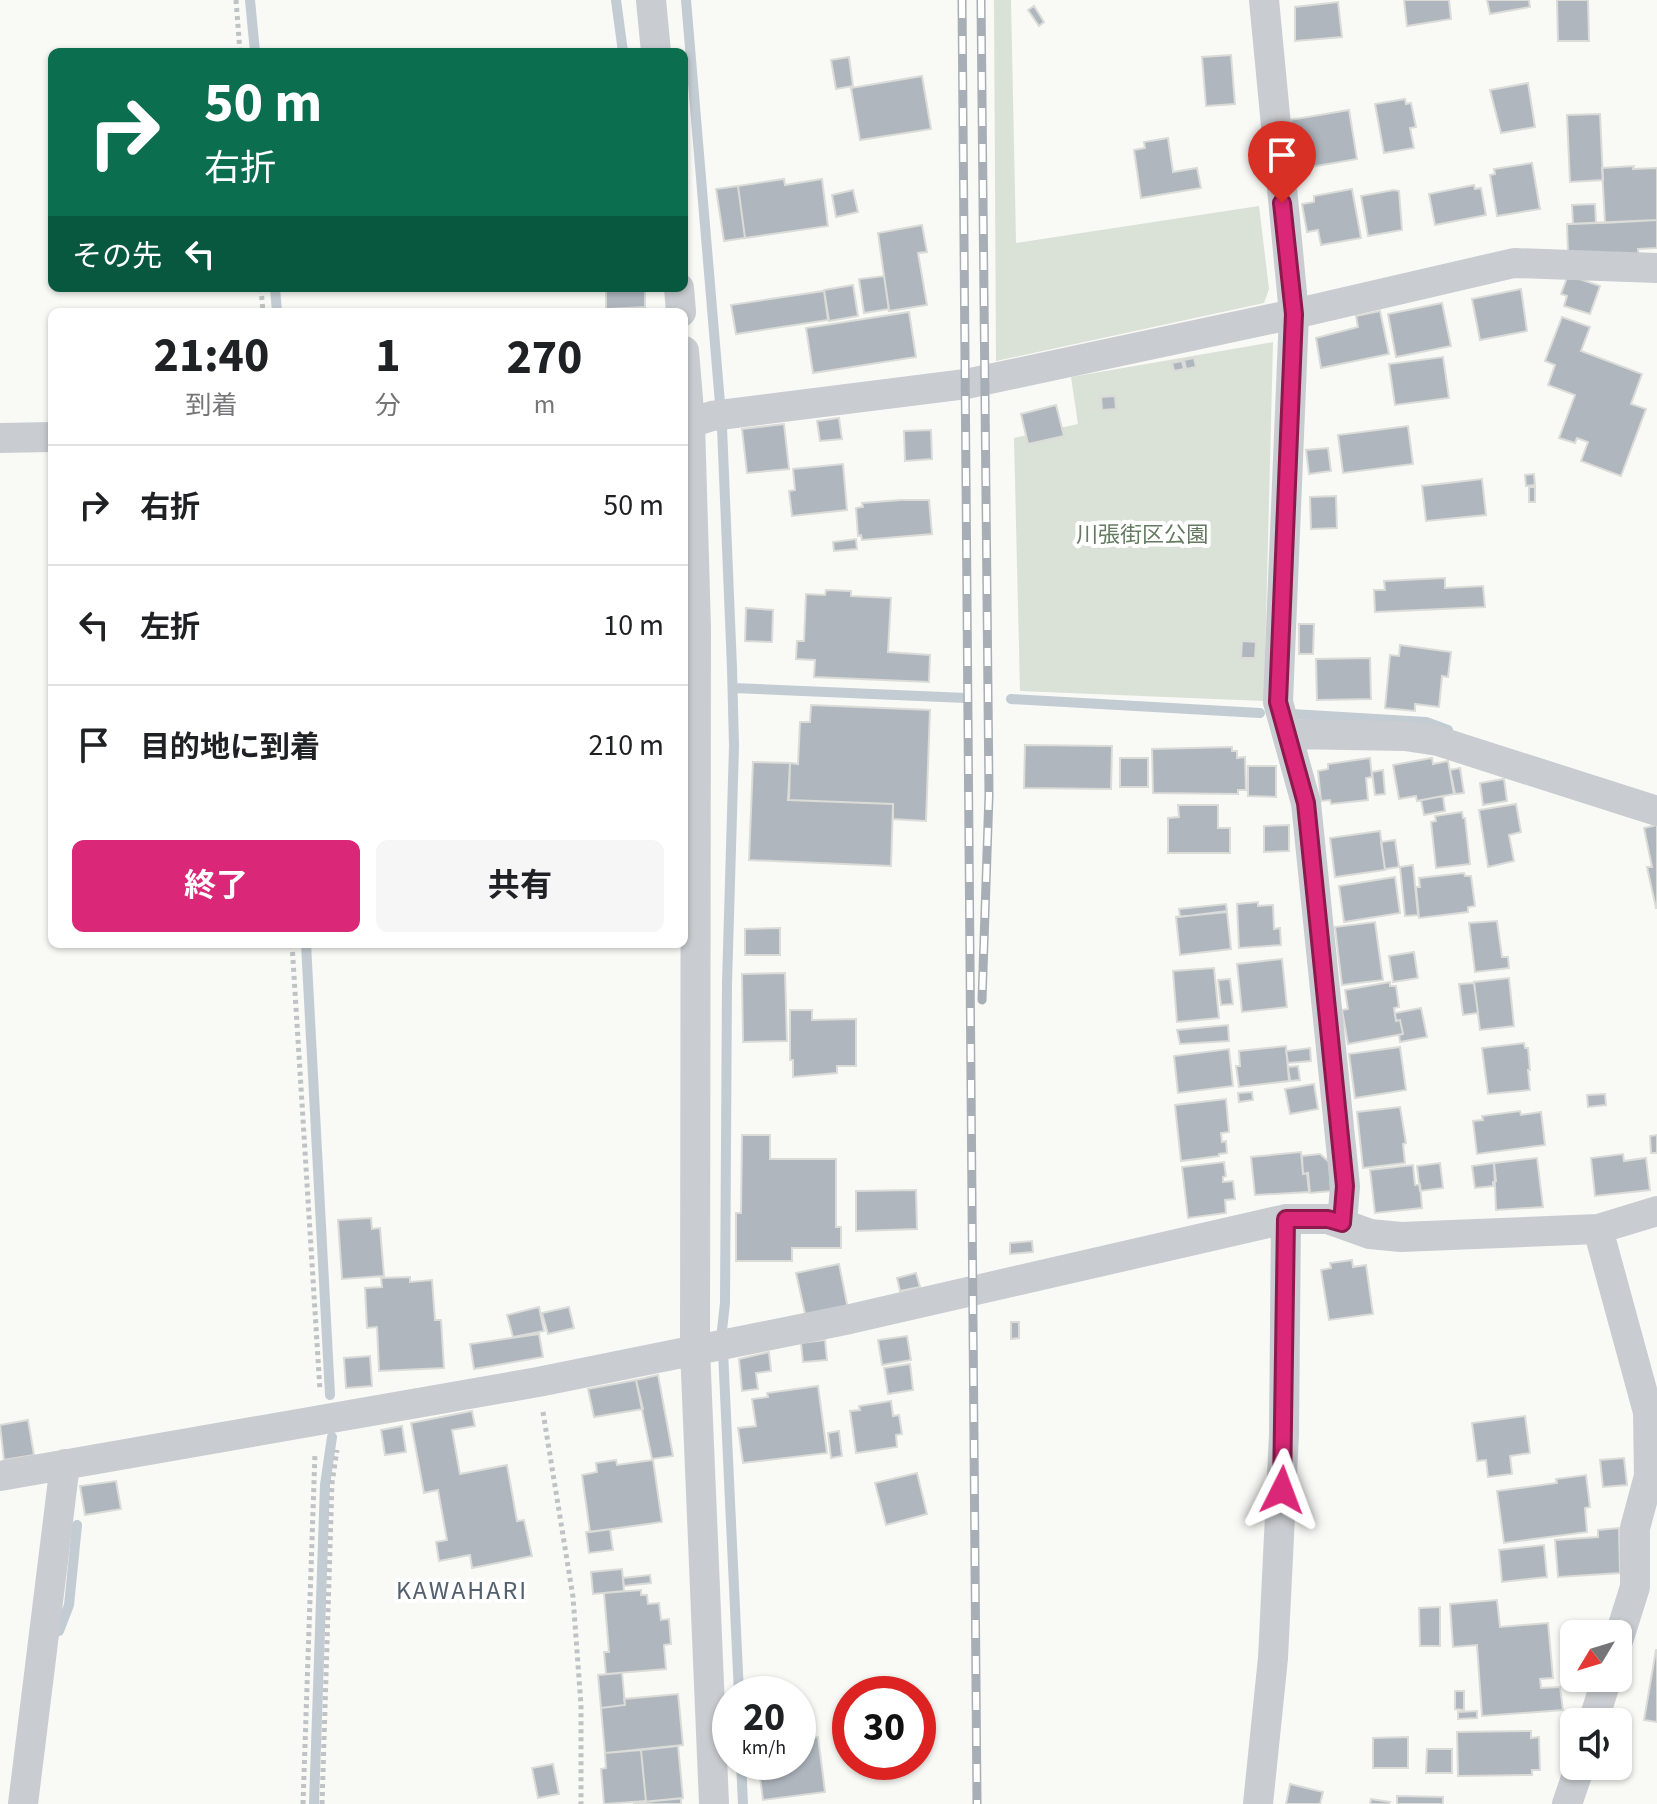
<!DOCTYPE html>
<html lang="ja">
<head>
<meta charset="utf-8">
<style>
	:root { --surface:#fff; --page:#f6f6f6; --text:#202124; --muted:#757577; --line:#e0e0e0; --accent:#db2777 }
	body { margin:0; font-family:"Source Sans 3","Noto Sans JP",sans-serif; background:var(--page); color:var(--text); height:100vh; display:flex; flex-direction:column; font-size:30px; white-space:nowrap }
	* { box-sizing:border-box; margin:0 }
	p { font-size:26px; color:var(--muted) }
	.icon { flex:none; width:44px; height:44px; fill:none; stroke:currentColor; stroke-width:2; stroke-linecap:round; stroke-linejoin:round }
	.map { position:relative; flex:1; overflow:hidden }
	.drawer { position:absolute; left:48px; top:308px; width:640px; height:640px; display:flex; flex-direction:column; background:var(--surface); border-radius:12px; box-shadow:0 2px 6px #0004 }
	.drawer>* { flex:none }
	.hud { position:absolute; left:48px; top:48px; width:640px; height:244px; border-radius:12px; box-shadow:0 2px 6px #0004; background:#0b6e4f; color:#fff; overflow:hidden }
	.needle { width:52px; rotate:232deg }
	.fabs { position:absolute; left:1560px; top:1620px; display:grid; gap:16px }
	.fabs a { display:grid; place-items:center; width:72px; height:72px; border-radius:12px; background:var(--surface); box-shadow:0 2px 6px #0004; font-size:40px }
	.speed { position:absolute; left:712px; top:1676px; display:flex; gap:16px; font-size:40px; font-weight:700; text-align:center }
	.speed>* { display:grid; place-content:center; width:104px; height:104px; border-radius:50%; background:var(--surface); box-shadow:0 2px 6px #0004; line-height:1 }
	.speed small { font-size:20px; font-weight:400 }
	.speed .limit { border:12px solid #d22; background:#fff; color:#111 }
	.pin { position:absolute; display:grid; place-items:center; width:68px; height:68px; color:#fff; margin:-82px -34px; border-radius:50% 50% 50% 0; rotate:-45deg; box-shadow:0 0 8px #0007 }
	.pin .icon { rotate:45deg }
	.me { position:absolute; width:88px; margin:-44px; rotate:3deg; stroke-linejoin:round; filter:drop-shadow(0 0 6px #0008) }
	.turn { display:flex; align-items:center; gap:28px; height:168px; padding:0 24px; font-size:36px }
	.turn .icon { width:104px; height:104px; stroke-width:2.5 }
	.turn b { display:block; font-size:56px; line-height:68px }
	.then { display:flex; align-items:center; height:76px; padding:0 24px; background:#0003; gap:16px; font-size:30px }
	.eta { display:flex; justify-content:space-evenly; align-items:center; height:136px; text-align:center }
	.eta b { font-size:48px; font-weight:700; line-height:56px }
	.cta { display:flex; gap:16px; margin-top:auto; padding:16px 24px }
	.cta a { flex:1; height:92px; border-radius:12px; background:var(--accent); color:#fff; font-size:32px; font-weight:700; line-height:92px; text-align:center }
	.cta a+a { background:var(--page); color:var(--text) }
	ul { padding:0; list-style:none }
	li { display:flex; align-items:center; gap:24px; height:120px; padding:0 24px; border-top:2px solid var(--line) }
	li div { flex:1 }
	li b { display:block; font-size:30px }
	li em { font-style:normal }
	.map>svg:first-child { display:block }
	.green { fill:#dae1d7 }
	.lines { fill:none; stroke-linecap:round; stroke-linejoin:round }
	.stream { stroke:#c2ccd2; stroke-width:10 }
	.building { fill:#afb6be; stroke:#dbdbd8; stroke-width:2 }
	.path { stroke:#c0c3c5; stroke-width:5; stroke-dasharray:4 4; stroke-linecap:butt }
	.minor { stroke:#c9ccd0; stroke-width:30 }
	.rail-casing { stroke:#a8aeb5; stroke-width:9 }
	.rail { stroke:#fff; stroke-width:6; stroke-dasharray:18; stroke-linecap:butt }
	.route-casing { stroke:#8e194d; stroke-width:20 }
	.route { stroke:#db2777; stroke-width:14 }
	.labels { text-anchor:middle; stroke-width:8; stroke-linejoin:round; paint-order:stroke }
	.park-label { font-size:22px; fill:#647a61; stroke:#fff }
	.quarter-label { font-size:26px; letter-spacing:2px; fill:#54606e; stroke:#fff }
</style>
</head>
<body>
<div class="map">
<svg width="1657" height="1804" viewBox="0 0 1657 1804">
	<rect width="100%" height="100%" fill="#f9f9f6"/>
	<path class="green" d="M994,0h17l5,243 243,-37 10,83 -5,14 -268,58z
		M1273,342l-9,359 -244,-10 -6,-253 64,-14 -7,-47z"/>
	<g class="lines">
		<path class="stream" d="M250,0l5,52
			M616,0l7,52
			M686,0l36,427 10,241 2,78 -7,237 -2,320 -3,27 17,364
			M275,288l2,24
			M733,688l233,10
			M1011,699l249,14
			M1292,714l134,8 22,8
			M306,944l24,451
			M59,1631l10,-26 8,-80
			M741,1762l2,42
			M314,1804l11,-319 7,-48"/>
	</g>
	<path class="building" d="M1404,0h45l2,19 -44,7z
		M1487,0h42l1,7 -40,7z
		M1557,0h31l1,41h-31z
		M1338,2l4,35 -47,4v-34z
		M1034,6l10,16 -5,4 -11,-16z
		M1231,55l4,49 -29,2 -4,-49z
		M849,57l4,29 -17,3 -5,-29z
		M922,76l9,53 -71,11 -9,-52z
		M1528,83l7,44 -34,6 -11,-43z
		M1405,99l1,5 5,-1 5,24 -6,1 4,20 -30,5 -9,-49z
		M1349,110l8,49 -58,10 -9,-49z
		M1600,114l3,66 -33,2 -3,-67z
		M1168,138l5,34 24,-4 4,20 -60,10 -7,-48 11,-2 -1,-6z
		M1532,163l8,46 -43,7 -7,-41 5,-1 -1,-5z
		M1634,166l-1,3 24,-1v52l-52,3 -3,-55z
		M784,179l1,6 37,-6 6,47 -83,12 -7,-52z
		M1474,185l1,4 6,-1 5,27 -51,10 -6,-31z
		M738,186l7,52 -21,3 -8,-52z
		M1352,189l9,49 -40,7 -3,-15 -11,2 -5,-28 12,-2v-6z
		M853,190l5,22 -22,5 -4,-22z
		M1394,190l5,1 3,39 -34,6 -7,-40z
		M1595,204l1,19 -23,1 -1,-19z
		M1657,220v28l-19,1 1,8 -71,-3 -1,-30z
		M922,225l5,27 -9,1 9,52 -38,6 -11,-78z
		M1568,275l32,11 -10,28 -26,-8 3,-10 -6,-2z
		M884,276l5,33 -25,4 -5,-34z
		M853,285l5,31 -29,5 -5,-31z
		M579,288h66v19l-39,2v-20l-27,1z
		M1521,289l6,42 -47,9 -8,-41z
		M824,291l4,29 -92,14 -5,-29z
		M1442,303l9,43 -55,11 -8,-43z
		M604,309v3h-28v-2z
		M1380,311l9,43 -68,14 -5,-30 42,-11 -2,-11z
		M909,312l7,45 -103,16 -7,-45z
		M1562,317l28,10 -9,24 61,23 -11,30 15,5 -25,67 -40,-15 7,-19 -11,-4 -2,5 -16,-5 16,-43 -27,-10 7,-20 -10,-4z
		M1443,357l6,41 -54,7 -6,-41z
		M1194,358l2,9 -10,2 -2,-9z
		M1182,361l2,8 -10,2 -2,-8z
		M1115,396l1,13 -14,1 -1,-13z
		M1056,405l8,31 -36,8 -7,-30z
		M839,418l3,21 -22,2 -3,-20z
		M784,424l5,45 -42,4 -5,-44z
		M1408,426l5,38 -70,9 -5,-38z
		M931,430l1,29 -27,2 -1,-30z
		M1328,448l3,23 -22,3 -3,-24z
		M843,464l4,46 -55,6 -3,-25 6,-1 -2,-21z
		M1534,474l1,11 -9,1 -1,-11z
		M1482,479l4,36 -60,6 -4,-35z
		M1529,487h6v15h-6z
		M1336,496l1,32 -26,1 -1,-32z
		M901,500h28l3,34 -70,6 -1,-5 -3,1 -2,-28 7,-1 -1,-4z
		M856,539l1,10 -23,2 -1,-9z
		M1445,578v10l38,-2 2,21 -110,5 -1,-22h11l-1,-9z
		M826,590l25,1v5l40,2 -3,54 42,3 -1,27 -115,-5 1,-17 -19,-1 1,-18h7l2,-47 19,1z
		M746,608l27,2 -1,32 -27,-1z
		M1299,624h15l-1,30h-14z
		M1242,641l14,1 -1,16h-14z
		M1400,645l51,7 -3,25 -6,-1 -3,31 -24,-3v7l-30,-3 5,-53 9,1z
		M1370,658l1,41 -54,1 -1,-41z
		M811,705l119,5 -4,111 -33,-2v-15l-104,-4 1,-37 8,1 2,-42h10z
		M1025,745l87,1 -1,43 -87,-1z
		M1232,747v4h5v7l8,-1 1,33h-8v4l-85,-1 -1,-44z
		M1120,758h28v29h-28z
		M1370,758l2,19 -6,1 2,22 -37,4 -1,-4 -9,1 -3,-30 10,-2v-5z
		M1432,758l1,6 15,-3 6,33 -37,7 -1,-5 -17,3 -6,-34z
		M753,762l37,1 -2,37 105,4 -2,62 -142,-6z
		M1248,766h28v31l-28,-1z
		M1460,768l4,25 -9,1 -5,-24z
		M1383,770l2,24 -10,1 -3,-23z
		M1504,779l3,22 -24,4 -3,-22z
		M1443,796l2,15 -21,4 -3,-15z
		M1516,804l5,28 -12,3 5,26 -26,6 -9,-57z
		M1178,805h40v23h12v25h-62v-35l11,-1z
		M1462,812l1,6h2l5,46 -34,4 -5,-46 5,-1 -1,-5z
		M1289,825v26l-25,1v-26z
		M1657,825v83h-1l-9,-41h5l-8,-39z
		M1380,831l5,39 -50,7 -5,-39z
		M1395,840l4,27 -14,2 -4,-27z
		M1413,865l5,50 -13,1 -5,-49z
		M1464,873l1,3h6l4,30 -7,1v5l-49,6 -3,-31h4l-1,-9z
		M1395,877l5,36 -56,9 -5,-36z
		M1258,902v4l15,-1 1,24 6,-1 1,17 -42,3 -2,-44z
		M1226,904l1,7 -47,6 -1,-8z
		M1227,912l4,37 -51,6 -4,-38z
		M1497,921l5,36h6l1,11 -34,4 -6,-49z
		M1375,922l8,58 -41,5 -7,-58z
		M780,928v27h-35v-26z
		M1414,952l4,26 -25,4 -4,-26z
		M1282,959l5,48 -45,5 -5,-48z
		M1214,968l5,50 -42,4 -4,-51z
		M785,973l2,68 -44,1 -1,-68z
		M1509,978l5,48 -34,4 -6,-48z
		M1230,979l3,25 -12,1 -3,-25z
		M1390,982v4h6l3,21 -5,1 2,13 4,-1 3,14 -55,10 -6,-34 6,-1 -3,-19z
		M1474,983l4,30 -15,2 -4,-31z
		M1421,1008l6,29 -27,5 -1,-7 4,-1 -3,-14 -4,1 -1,-8z
		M790,1010h22v10l44,-1v47h-19v7l-44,4v-17h-3z
		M1228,1025l1,16 -49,3 -3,-14z
		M1524,1043l1,5h3l2,22h-2l2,20 -42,4 -6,-46z
		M1286,1046l3,35 -50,6 -3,-21h4l-1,-15z
		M1400,1047l6,43 -51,8 -6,-44z
		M1310,1048l1,13 -23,2 -2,-12z
		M1229,1049l4,37 -55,7 -4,-37z
		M1298,1066l2,14 -10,1 -2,-14z
		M1314,1084l4,25 -28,5 -5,-25z
		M1252,1092l1,8 -14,2 -1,-9z
		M1605,1094l1,11 -18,2 -1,-12z
		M1226,1099l3,33 -8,1 1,9 4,-1 1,12 -8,1v2l-38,5 -6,-56z
		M1400,1107l6,36 -3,1 2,19 -42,5 -6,-56z
		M1520,1111l1,4 20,-3 4,33 -68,9 -4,-33 10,-1 -1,-4z
		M742,1135h28v24h66v68h5v21h-49v13h-56v-48h5z
		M1657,1135v18h-6l-1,-17z
		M1301,1152l2,22 4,-1 2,19 -54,3 -4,-38z
		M1320,1154l9,8 2,29 -21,2 -2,-20 -5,1 -1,-18z
		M1623,1154l1,7 22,-3 4,32 -55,6 -4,-38z
		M1537,1158l6,49 -47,3 -2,-47z
		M1224,1162l2,14 -3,1v5l10,-1 2,18 -10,1 1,13 -38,5 -6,-51z
		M1440,1163l3,25 -23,3 -3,-25z
		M1494,1163l2,18 -3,1v4l-18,2 -3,-22z
		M1413,1165l2,20 5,-1 2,24 -47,5 -5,-43z
		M916,1190l1,39 -61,2v-40z
		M371,1218l1,11 8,-1 4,48 -42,3 -4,-59z
		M1032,1241l1,11 -23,2v-11z
		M1352,1260l1,7 13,-2 7,49 -44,6 -8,-50 10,-2 -1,-5z
		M839,1264l9,45 -42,9 -10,-45z
		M916,1273l4,14 -20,4 -3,-13z
		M410,1277v5l22,-2 3,40h6l3,48 -65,3 -2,-44 -10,1 -2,-40 17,-1 -1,-9z
		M539,1307l5,24 -31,6 -6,-22z
		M569,1307l5,21 -26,6 -6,-21z
		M1011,1322h8v16l-8,1z
		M539,1334l4,23 -69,12 -4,-25z
		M907,1336l4,24 -29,5 -4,-25z
		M825,1340l2,20 -24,2 -2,-19z
		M769,1352l2,19 -15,2 2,16 -16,2 -3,-32z
		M370,1356l2,30 -26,2 -2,-30z
		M910,1364l3,26 -25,4 -4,-26z
		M658,1375l15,81 -21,3 -16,-79z
		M636,1380l7,29 -49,8 -6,-28z
		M818,1386l9,67 -84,10 -5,-35 18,-2 -4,-27 16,-2 -1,-4z
		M891,1401l2,15 6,-1 3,19 -6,1 1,12 -41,6 -6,-42 10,-1 -1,-4z
		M472,1411l3,15 -23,4 8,44 47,-9 10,56 7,-1 8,36 -60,12 -2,-13 -31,6 -3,-19 11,-2 -9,-50 -14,3 -13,-70z
		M1525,1416l5,37 -20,3 2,18 -24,3 -2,-17 -9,1 -5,-38z
		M28,1420l6,35 -30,5 -4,-35z
		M402,1426l4,26 -21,3 -4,-25z
		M839,1431l3,25 -11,2 -3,-25z
		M1624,1458l3,27 -24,2 -3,-27z
		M616,1460l1,5 36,-5 9,62 -72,10 -8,-57 15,-3 -1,-9z
		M917,1473l10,41 -41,11 -11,-42z
		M1586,1475l4,32 -5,1 2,24 -83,11 -7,-52 60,-8 -1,-4z
		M116,1481l5,28 -36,6 -5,-29z
		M1619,1528l1,45 -62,4 -3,-37 43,-3v-7z
		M610,1529l3,21 -24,3 -3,-21z
		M1544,1545l3,32 -45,5 -3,-32z
		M622,1569l2,22 -31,3 -2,-22z
		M650,1575l1,8 -27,3 -1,-8z
		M641,1590v5h6l1,9 11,-1 2,17 8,-1 2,25 -7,1 2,24 -60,5 -2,-22h5l-5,-59z
		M1497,1600l3,27 48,-4 5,55 -13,1 1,9 19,-1 3,23 -81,6 -5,-71 -24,2 -3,-43z
		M1440,1607v39h-20l-1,-38z
		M1656,1650h1v72l-13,-2z
		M622,1673l3,32 -24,3 -3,-33z
		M1455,1691h9v19l-9,-1z
		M678,1694l5,51 -78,8 -4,-45 24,-3 -1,-6z
		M1477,1711v7l-19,1v-7z
		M1531,1731v7l8,-1 1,33h-8v5l-74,1 -1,-44z
		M818,1737l7,55 -62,8 -5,-38h40v-22z
		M1408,1737v31h-35v-30z
		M678,1746l5,52 -37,4 -5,-52z
		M1427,1749h25v24h-26z
		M641,1750l5,51 -42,3 -3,-35 5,-1 -1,-15z
		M553,1764l6,30 -21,4 -6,-30z
		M1290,1784l33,8 -3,12h-34z
		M1397,1796l46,1v7h-46z
		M681,1798v6h-47v-1z
		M1371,1799l19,3 -1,2h-19z"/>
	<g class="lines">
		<path class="path" d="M236,0l4,52
			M261,288l2,24
			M292,944l28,447
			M543,1412l30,185 8,108v99
			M303,1804l12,-351
			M322,1804l10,-321 5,-33"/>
		<path class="minor" d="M651,0l5,52
			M1264,0l30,314 -16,388 28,101 39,383 -3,37
			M679,288l2,24
			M684,351l6,72 6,205 -1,721 19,455
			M684,425l28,-9 254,-32 328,-70 220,-51 143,5
			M0,438l52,-1
			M1288,734l117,2 33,5 219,70
			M1598,1229l50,183 1,64 -14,52v59l-17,54
			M0,1476l538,-94 312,-63 436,-100h42l42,15 31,3 197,-8 59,-18
			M1593,1722l14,-44
			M23,1804l42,-340
			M1258,1804l15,-146 11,-224 2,-215
			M1567,1804l13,-38"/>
		<g class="rail-casing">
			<path id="rail" d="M962,0l15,1804
				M981,0l8,795 -7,205"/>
		</g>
		<use href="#rail" class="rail"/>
	</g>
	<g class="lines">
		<g class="route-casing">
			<path id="route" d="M1282,1490l4,-271h42l14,4 3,-37 -39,-383 -28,-101 16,-388 -12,-111"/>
		</g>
		<use href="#route" class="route"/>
	</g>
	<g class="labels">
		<g class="park-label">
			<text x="1142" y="542">川張街区公園</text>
		</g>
		<g class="quarter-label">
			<text x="462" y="1599">KAWAHARI</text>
		</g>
	</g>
</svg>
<div class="fabs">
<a><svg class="needle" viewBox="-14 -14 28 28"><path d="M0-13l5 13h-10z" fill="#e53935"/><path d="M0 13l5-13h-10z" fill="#757577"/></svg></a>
<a><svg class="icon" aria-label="sound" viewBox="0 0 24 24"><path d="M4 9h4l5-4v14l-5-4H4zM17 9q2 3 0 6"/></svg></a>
</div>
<div class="speed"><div>20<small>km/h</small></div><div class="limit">30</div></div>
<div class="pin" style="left:1282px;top:203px;background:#d93025"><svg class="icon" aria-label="arrive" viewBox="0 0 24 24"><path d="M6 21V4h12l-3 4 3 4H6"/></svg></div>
<svg class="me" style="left:1282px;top:1490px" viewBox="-20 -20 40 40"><path d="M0-17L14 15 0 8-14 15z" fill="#db2777" stroke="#fff" stroke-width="4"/></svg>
<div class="hud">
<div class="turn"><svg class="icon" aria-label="right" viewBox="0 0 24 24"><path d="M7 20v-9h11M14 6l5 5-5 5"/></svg><div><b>50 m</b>右折</div></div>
<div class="then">その先<svg class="icon" aria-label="left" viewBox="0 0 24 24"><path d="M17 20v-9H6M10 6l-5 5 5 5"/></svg></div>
</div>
<section class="drawer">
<div class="eta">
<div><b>21:40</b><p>到着</p></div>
<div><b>1</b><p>分</p></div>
<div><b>270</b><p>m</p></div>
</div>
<ul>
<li><svg class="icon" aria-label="right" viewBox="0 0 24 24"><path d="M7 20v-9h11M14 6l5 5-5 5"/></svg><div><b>右折</b></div><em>50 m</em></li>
<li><svg class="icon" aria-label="left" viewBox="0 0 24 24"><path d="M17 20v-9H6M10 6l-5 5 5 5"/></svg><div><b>左折</b></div><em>10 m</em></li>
<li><svg class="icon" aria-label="arrive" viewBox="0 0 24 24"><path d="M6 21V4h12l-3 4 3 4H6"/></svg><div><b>目的地に到着</b></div><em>210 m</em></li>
</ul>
<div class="cta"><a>終了</a><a>共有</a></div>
</section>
</div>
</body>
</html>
